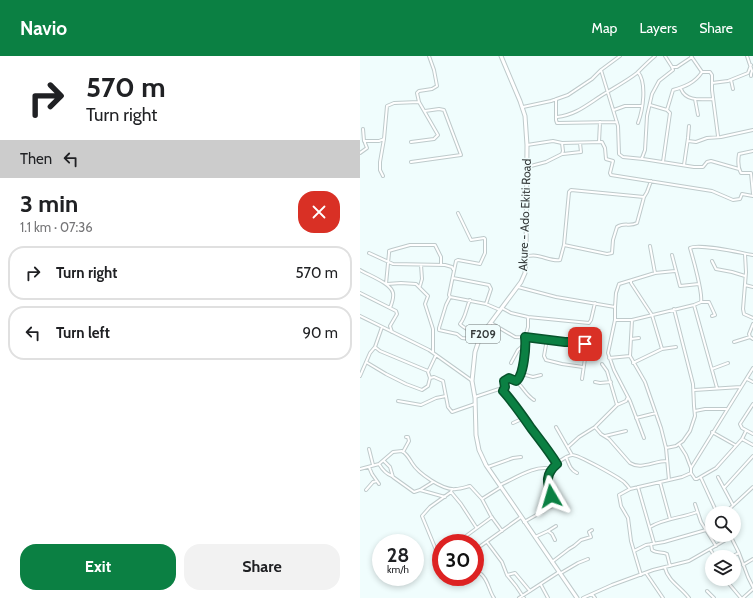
<!DOCTYPE html>
<html lang="en">
<head>
<meta charset="utf-8">
<style>
	:root { --surface:#fff; --page:#f2f2f2; --text:#202124; --muted:#757577; --line:#e0e0e0; --accent:#0b8043 }
	body { margin:0; font-family:Cabin,sans-serif; background:var(--page); color:var(--text); height:100vh; display:flex; flex-direction:column; font-size:15px; white-space:nowrap }
	* { box-sizing:border-box; margin:0 }
	p { font-size:13px; color:var(--muted) }
	.icon { flex:none; width:22px; height:22px; fill:none; stroke:currentColor; stroke-width:2; stroke-linecap:round; stroke-linejoin:round }
	.map { position:relative; flex:1; overflow:hidden }
	.details { display:flex; flex-direction:column; background:var(--surface); width:360px }
	.details>* { flex:none }
	.top-card { background:#fff; color:var(--text); overflow:hidden }
	.fabs { position:absolute; left:345px; top:450px; display:grid; gap:8px }
	.fabs a { display:grid; place-items:center; width:36px; height:36px; border-radius:50%; background:var(--surface); box-shadow:0 2px 6px #0003; font-size:20px }
	.speed { position:absolute; left:12px; top:478px; display:flex; gap:8px; font-size:20px; font-weight:700; text-align:center }
	.speed>* { display:grid; place-content:center; width:52px; height:52px; border-radius:50%; background:var(--surface); box-shadow:0 2px 6px #0003; line-height:1 }
	.speed small { font-size:10px; font-weight:400 }
	.speed .limit { border:6px solid #d22; background:#fff; color:#111 }
	.pin { position:absolute; display:grid; place-items:center; width:34px; height:34px; color:#fff; margin:-17px; border-radius:8px; box-shadow:0 2px 6px #0006 }
	.me { position:absolute; width:44px; margin:-22px; rotate:353deg; stroke-linejoin:round; filter:drop-shadow(0 0 3px #0008) }
	.turn { display:flex; align-items:center; gap:14px; height:84px; padding:0 20px; font-size:18px }
	.turn .icon { width:52px; height:52px; stroke-width:2.5 }
	.turn b { display:block; font-size:28px; line-height:34px }
	.then { display:flex; align-items:center; height:38px; padding:0 20px; background:#0003; gap:8px; font-size:15px }
	.round { display:grid; place-items:center; flex:none; width:42px; height:42px; border-radius:16px; background:var(--page) }
	.summary { display:flex; align-items:center; justify-content:space-between; height:68px; padding:0 20px }
	h1 { font-size:24px; font-weight:700; line-height:30px }
	.button { display:flex; gap:8px; margin-top:auto; padding:8px 20px }
	.button a { flex:1; height:46px; border-radius:16px; background:var(--accent); color:#fff; font-size:16px; font-weight:700; line-height:46px; text-align:center }
	.button a+a { background:var(--page); color:var(--text) }
	ul { padding:0; list-style:none }
	li { display:flex; align-items:center; gap:12px; height:54px; margin:0 8px 6px; padding:0 12px; border:2px solid var(--line); border-radius:16px }
	li div { flex:1 }
	li b { display:block; font-size:15px }
	li em { font-style:normal }
	header { display:flex; align-items:center; gap:24px; box-sizing:border-box; height:56px; padding:0 20px; background:var(--accent); color:#fff }
	header strong { font-size:19px }
	nav { display:flex; gap:22px; margin-inline-start:auto; font-size:14px }
	main { display:flex; flex:1; min-height:0 }
	.map>svg:first-child { display:block }
	.lines { fill:none; stroke-linecap:round; stroke-linejoin:round }
	.minor-casing { stroke:#becacb; stroke-width:4 }
	.major-casing { stroke:#becacb; stroke-width:5 }
	.minor { stroke:#fff; stroke-width:2 }
	.major { stroke:#fff; stroke-width:3 }
	.route-casing { stroke:#07532c; stroke-width:10 }
	.route { stroke:#0b8043; stroke-width:7 }
	.labels { text-anchor:middle; stroke-width:3; stroke-linejoin:round; paint-order:stroke }
	.shield { fill:#f0fdfd; stroke:#6e7575; stroke-width:1 }
	.shield-label { font-size:11px; font-weight:bold; fill:#363b3b }
	.street-label { font-size:12px; fill:#363b3b; stroke:#f0fdfd }
</style>
</head>
<body>
<header>
<strong>Navio</strong>
<nav><a>Map</a><a>Layers</a><a>Share</a></nav>
</header>
<main>
<section class="details">
<div class="top-card">
<div class="turn"><svg class="icon" aria-label="right" viewBox="0 0 24 24"><path d="M7 20v-9h11M14 6l5 5-5 5"/></svg><div><b>570 m</b>Turn right</div></div>
<div class="then">Then<svg class="icon" aria-label="left" viewBox="0 0 24 24"><path d="M17 20v-9H6M10 6l-5 5 5 5"/></svg></div>
</div>
<div class="summary"><div><h1>3 min</h1><p>1.1 km · 07:36</p></div><a class="round" style="background:#d93025;color:#fff"><svg class="icon" aria-label="close" viewBox="0 0 24 24"><path d="M6 6l12 12M18 6L6 18"/></svg></a></div>
<ul>
<li><svg class="icon" aria-label="right" viewBox="0 0 24 24"><path d="M7 20v-9h11M14 6l5 5-5 5"/></svg><div><b>Turn right</b></div><em>570 m</em></li>
<li><svg class="icon" aria-label="left" viewBox="0 0 24 24"><path d="M17 20v-9H6M10 6l-5 5 5 5"/></svg><div><b>Turn left</b></div><em>90 m</em></li>
</ul>
<div class="button"><a>Exit</a><a>Share</a></div>
</section>
<div class="map">
<svg width="393" height="542" viewBox="0 0 393 542">
	<rect width="100%" height="100%" fill="#f0fdfd"/>
	<g class="lines">
		<g class="minor-casing">
			<path id="minor" d="M305,0l7,11
				M331,0l11,16
				M387,0l5,15 -1,3v2
				M312,11l1,3 -14,11 -7,13 -5,22 -2,34 -3,8 1,1 51,8h9l4,-5 4,-1 28,8
				M312,11h5l15,-10
				M241,14l17,56 1,28 4,3 20,2
				M278,16c9,11 5,38 0,51
				M342,16h8l2,3v15l6,46
				M371,24l2,9
				M352,27l16,-2 20,-8 3,-8
				M321,33c5,13 21,10 32,10
				M196,43v21l1,3 60,-1
				M335,43l3,16
				M290,49l17,5 3,3 -7,49
				M163,51l28,-6 17,-6 24,-16 9,-9 19,-14
				M254,54l11,-4h17
				M307,54l6,-20c11,-3 22,-7 29,-18
				M197,61c21,-2 34,-16 52,-26 10,-6 19,-11 28,-18 6,-6 12,-12 18,-17
				M3,73l1,12h15l5,-2
				M328,85l8,1 11,-4 14,-1 32,-7
				M51,86l23,-3 4,-4 -19,-33 -2,-9 2,-2 13,-2 5,-3 -3,-16 -5,-14
				M239,86l1,-20
				M167,89l26,-4 9,2 40,-1 3,6 1,11 7,2 -3,12 1,2 101,16 21,9 7,-1 2,-5 11,2
				M393,95l-14,3c-1,6 -1,14 2,19h10l2,21
				M0,97l7,-5 -2,-5v-2
				M203,98l18,-2 -1,-9
				M51,106l50,-7 -17,-45 -5,-1 -14,2
				M324,109l4,-27 1,-12
				M167,111l19,-5 16,-8 1,-3 -1,-8
				M23,120l-3,-6v-8l4,-23 3,-33 7,-3 25,-1
				M98,157l13,27 13,-2 1,1v14l-5,11 -22,-4 -2,1 -7,34 1,2 -4,8 -7,23v2l18,4 5,4 8,1 8,3
				M204,189l43,9 5,-1 1,-13 4,-13c7,-5 13,0 20,-4l7,-26
				M290,190l5,27
				M9,197l24,11 52,1 7,2 1,2
				M385,198l1,18 -3,37 1,5 9,4
				M312,199l8,31 19,-2
				M166,201c12,-5 23,5 34,3l4,-15 5,-53 2,-2 73,7 3,-5 4,-11
				M352,205l4,8 16,3 13,4
				M0,214c8,5 31,13 33,23 1,5 -1,10 -3,15
				M93,222l36,7 2,4 -5,15
				M271,225v2l21,32 10,34 -29,14
				M26,228l3,-31v-2l3,-1 18,-5h25l6,12v8
				M27,228l14,-1 15,1 12,12 -3,8 8,25v23
				M385,229l8,2
				M60,230l2,-7 -1,-14
				M158,231l38,10 59,10v13l-7,33 6,17 16,31 14,37
				M0,237l36,18 1,3 -7,12 2,6
				M90,241l36,7 14,6
				M110,244c-4,8 -4,17 -10,24 4,5 15,8 20,13
				M341,246h8l6,13 -3,1
				M334,249l23,83
				M255,251l1,-14 3,-9 36,-11 20,-2
				M142,252l9,5 17,4 61,6 2,-3 4,-17
				M0,260l69,34 42,30
				M255,264h17l62,-15 7,-3c2,-8 -8,-44 -11,-54 9,-5 51,5 63,7
				M272,264l-2,36 15,26 16,46 5,20 3,32
				M131,267l24,14 24,1 26,4h7l15,3 -5,34
				M393,268l-4,10 1,3 3,2
				M187,283l-3,17 2,4 16,4 21,3
				M271,283l8,-1
				M374,286l16,-5
				M15,291l5,4 48,20
				M302,293l14,-2
				M249,302l21,-2
				M6,306l20,12 20,10 16,6 6,-4 2,-8 -2,-6 8,-17
				M151,307l7,-13 7,-6
				M242,308l5,7 10,34
				M352,313l16,-6
				M161,319l3,-18 1,-20 3,-10v-10
				M0,320l10,-23 5,-6 7,-20
				M70,322l4,-1 9,4 5,26 4,5 23,-8
				M387,323l6,3
				M156,325l3,-2 3,-5 11,3 8,-2
				M235,326l5,1 11,-1
				M334,334l47,-3
				M143,335l2,-4 -1,-6 5,-3c14,5 14,15 25,22
				M115,341l24,-8 4,2 12,16 8,8 34,49
				M38,345l23,4 15,-7 10,-2
				M393,348l-13,20 2,4 11,6
				M335,355l10,-2h21
				M276,362l20,-5
				M153,367l11,-5
				M196,371l16,28
				M235,371l6,7 8,5 21,24c11,7 24,-2 37,-2
				M386,375l-4,8 -26,29 -19,11h-2l-4,-6v-5l62,-100
				M352,376l23,13
				M245,380l21,-5
				M382,383l11,6
				M319,388l7,11 5,13
				M208,391l11,-10 16,-10 22,-22 9,-4 2,-4
				M306,392l10,-2 7,-5 7,-10 5,-15 -1,-10 -1,-22 -19,-75
				M9,393l4,16
				M43,396l6,-11 -1,-4h-2
				M206,401c3,7 4,13 11,16
				M24,405l6,6 3,10 21,15 6,-2 13,-8
				M19,408c3,5 7,10 13,12
				M9,411l3,7 7,10
				M128,411l25,-9 8,-1
				M0,413l19,-5 14,-12 9,-1c5,3 7,7 10,12 6,10 31,28 44,26 4,0 10,-2 14,-3l12,13 19,-12
				M358,421l15,28
				M341,422l16,35
				M300,426l10,37
				M140,429c14,-6 36,-21 51,-16
				M278,431l16,56
				M364,432l29,-32
				M270,433l-11,6 2,11 7,12 3,23 10,34
				M6,434l7,-8 4,-1
				M60,434l25,7
				M91,436l10,12 15,23
				M122,443l9,17 11,15
				M335,448l6,18 15,24
				M365,457l28,-26
				M164,466l30,-17 -7,-25c1,-3 2,-8 4,-11 4,-5 15,-13 21,-14 5,-1 46,22 52,27 2,2 4,4 6,7l52,-12 9,-4
				M290,471c15,-9 32,-9 47,-15
				M188,475l4,3 3,6
				M370,479l9,18 9,24 5,10
				M175,481l13,-6 8,-5
				M127,486l15,20 5,13 9,11 8,12
				M92,487l14,-7 26,-19
				M291,488l1,6c5,4 10,1 15,4l3,12
				M350,493l5,8
				M115,494l46,-33
				M77,495l4,-2
				M274,495l12,-6 18,-3 42,-12
				M371,501l8,-4
				M81,506l-19,-46 8,-9 21,-15 1,-3
				M192,506l17,-13 5,-3 7,-6 10,-3 -2,-5 3,-2
				M383,509l10,-6
				M305,512c3,13 16,19 24,30
				M115,515c2,1 4,2 6,3 7,5 8,17 13,24
				M201,517l17,-10 10,-4
				M286,517l17,25
				M147,519l8,-2 15,18
				M365,523l16,19
				M181,529l7,13
				M347,535l7,7
				M232,538l3,4
				M159,542l40,-26
				M223,542l29,-13 41,-15 36,-9 42,-24
				M383,542l10,-9"/>
		</g>
		<g class="major-casing">
			<path id="major" d="M141,0l19,45 5,15 2,29 -1,112 -1,16 -4,9 -41,55 -5,15 -3,29 3,17 1,37 3,15 7,15 91,133"/>
		</g>
		<use href="#minor" class="minor"/>
		<use href="#major" class="major"/>
	</g>
	<g class="lines">
		<g class="route-casing">
			<path id="route" d="M191,440c-4,-14 -6,-22 6,-32 -8,-13 -17,-24 -26,-36 -9,-13 -18,-26 -28,-37l2,-4 -1,-6 5,-3 7,3c8,-5 10,-35 9,-44l40,5h7l13,2"/>
		</g>
		<use href="#route" class="route"/>
	</g>
	<g class="labels">
		<rect class="shield" x="106" y="269" width="34" height="18" rx="3"/>
		<g class="shield-label">
			<text x="123" y="282">F209</text>
		</g>
		<g class="street-label">
			<text transform="translate(165 159) rotate(-88)" y="4">Akure - Ado Ekiti Road</text>
		</g>
	</g>
</svg>
<div class="fabs">
<a><svg class="icon" aria-label="search" viewBox="0 0 24 24"><circle cx="10" cy="10" r="6"/><path d="M15 15l6 6"/></svg></a>
<a><svg class="icon" aria-label="layers" viewBox="0 0 24 24"><path d="M12 4l9 5-9 5-9-5zM3 14l9 5 9-5"/></svg></a>
</div>
<div class="speed"><div>28<small>km/h</small></div><div class="limit">30</div></div>
<div class="pin" style="left:225px;top:288px;background:#d93025"><svg class="icon" aria-label="arrive" viewBox="0 0 24 24"><path d="M6 21V4h12l-3 4 3 4H6"/></svg></div>
<svg class="me" style="left:191px;top:440px" viewBox="-20 -20 40 40"><path d="M0-17L14 15 0 8-14 15z" fill="#0b8043" stroke="#fff" stroke-width="4"/></svg>
</div>
</main>
</body>
</html>
